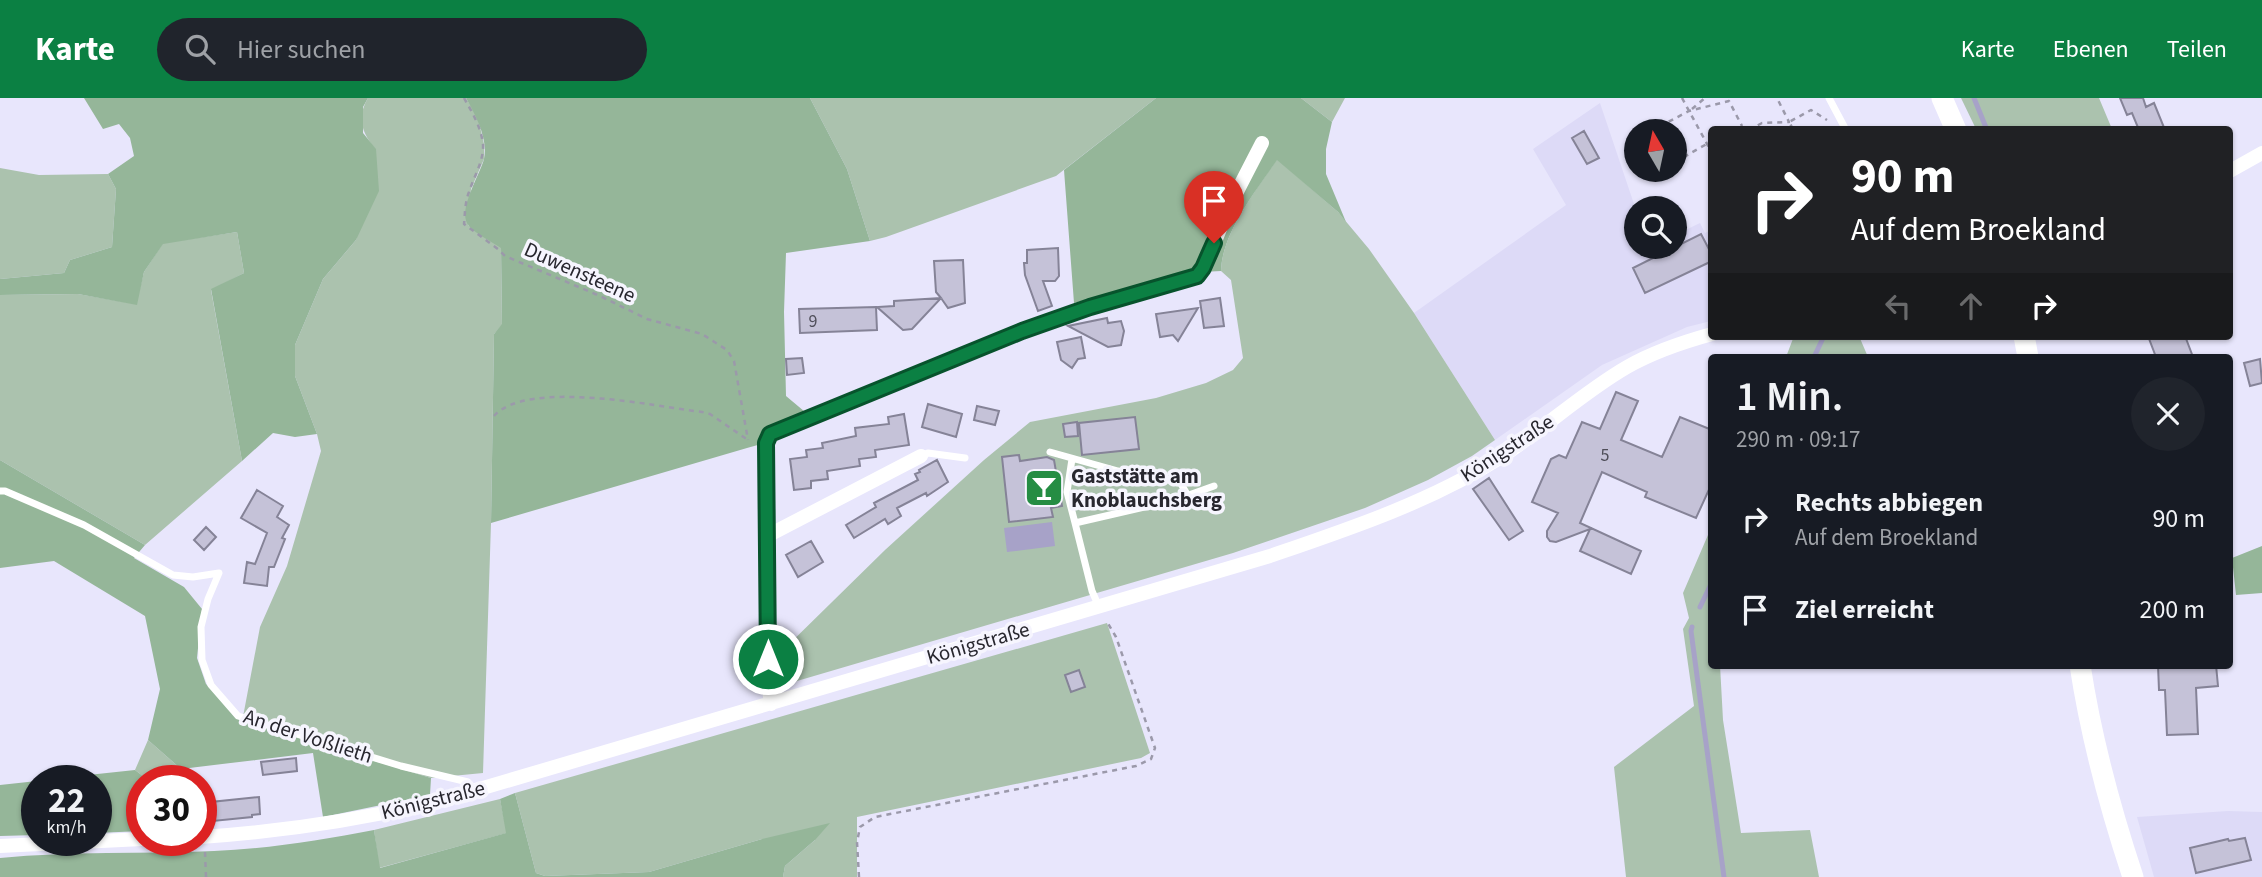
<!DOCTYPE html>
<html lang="de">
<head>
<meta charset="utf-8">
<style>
	:root { --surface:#171b24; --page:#20242c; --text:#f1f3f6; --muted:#9ea1a6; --accent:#0b8043 }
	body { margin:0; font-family:"Source Sans 3",sans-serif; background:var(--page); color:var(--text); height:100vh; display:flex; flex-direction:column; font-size:26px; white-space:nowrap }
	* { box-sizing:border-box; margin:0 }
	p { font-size:23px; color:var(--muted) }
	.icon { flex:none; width:38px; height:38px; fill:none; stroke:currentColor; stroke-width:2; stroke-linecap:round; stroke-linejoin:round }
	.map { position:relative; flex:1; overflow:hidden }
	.sheet { position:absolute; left:1708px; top:256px; width:525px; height:315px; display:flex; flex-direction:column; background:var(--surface); border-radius:7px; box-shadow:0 2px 5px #0004 }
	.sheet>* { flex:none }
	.hud { position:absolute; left:1708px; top:28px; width:525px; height:214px; border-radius:7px; box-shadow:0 2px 5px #0004; background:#202124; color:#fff; overflow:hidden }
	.needle { width:46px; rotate:351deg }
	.fabs { position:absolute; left:1624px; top:21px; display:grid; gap:14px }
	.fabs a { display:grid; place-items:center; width:63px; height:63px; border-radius:50%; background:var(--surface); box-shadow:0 2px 5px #0004; font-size:35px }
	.speed { position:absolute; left:21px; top:667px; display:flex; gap:14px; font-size:35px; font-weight:700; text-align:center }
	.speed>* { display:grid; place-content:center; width:91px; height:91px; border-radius:50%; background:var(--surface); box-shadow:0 2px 5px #0004; line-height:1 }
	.speed small { font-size:18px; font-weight:400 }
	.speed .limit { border:10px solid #d22; background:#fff; color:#111 }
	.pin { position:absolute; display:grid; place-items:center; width:60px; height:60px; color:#fff; margin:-72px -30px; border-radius:50% 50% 50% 0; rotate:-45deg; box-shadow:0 0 7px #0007 }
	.pin .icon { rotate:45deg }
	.me { position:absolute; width:77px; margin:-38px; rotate:0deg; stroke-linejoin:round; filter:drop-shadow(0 0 5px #0008) }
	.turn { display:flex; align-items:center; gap:24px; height:147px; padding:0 28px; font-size:32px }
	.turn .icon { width:91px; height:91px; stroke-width:2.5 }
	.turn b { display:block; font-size:49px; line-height:60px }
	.lanes { display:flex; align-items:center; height:66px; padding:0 28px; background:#0003; justify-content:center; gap:35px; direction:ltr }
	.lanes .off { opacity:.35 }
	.round { display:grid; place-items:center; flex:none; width:74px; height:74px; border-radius:37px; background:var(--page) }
	.headline { display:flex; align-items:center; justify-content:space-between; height:119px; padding:0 28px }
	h1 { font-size:42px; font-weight:600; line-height:52px }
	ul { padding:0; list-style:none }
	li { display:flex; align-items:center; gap:21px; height:91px; padding:0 28px }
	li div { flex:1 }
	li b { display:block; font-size:26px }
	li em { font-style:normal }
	header { display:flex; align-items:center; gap:42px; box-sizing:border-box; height:98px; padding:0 35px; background:var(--accent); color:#fff }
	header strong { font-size:33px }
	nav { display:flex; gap:38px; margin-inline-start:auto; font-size:24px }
	.search { width:490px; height:63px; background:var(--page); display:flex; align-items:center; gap:18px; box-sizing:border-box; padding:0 24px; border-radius:38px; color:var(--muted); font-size:26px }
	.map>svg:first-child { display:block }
	.built { fill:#dddaf7 }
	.green { fill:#abc2ae }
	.forest { fill:#95b699 }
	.water { fill:#a7a2c8 }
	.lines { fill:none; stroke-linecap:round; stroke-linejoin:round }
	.stream { stroke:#a7a2c8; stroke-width:5 }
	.building { fill:#c5c2d8; stroke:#858397; stroke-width:2 }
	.path { stroke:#9b99aa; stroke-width:2.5; stroke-dasharray:5 5; stroke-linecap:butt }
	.lane { stroke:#fff; stroke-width:7 }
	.street { stroke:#fff; stroke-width:14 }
	.secondary { stroke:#fff; stroke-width:21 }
	.route-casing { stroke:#07532c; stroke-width:18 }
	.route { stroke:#0b8043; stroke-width:12 }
	.labels { text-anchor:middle; stroke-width:7; stroke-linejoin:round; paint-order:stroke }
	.number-label { font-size:18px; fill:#4f4e59 }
	.street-label { font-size:21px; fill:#28272f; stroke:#f6f5fe }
	.poi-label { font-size:21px; font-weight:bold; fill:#28272f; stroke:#f6f5fe; text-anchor:start }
</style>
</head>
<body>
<header>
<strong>Karte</strong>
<div class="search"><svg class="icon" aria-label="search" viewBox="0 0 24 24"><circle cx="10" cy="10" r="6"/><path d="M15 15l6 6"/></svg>Hier suchen</div>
<nav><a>Karte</a><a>Ebenen</a><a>Teilen</a></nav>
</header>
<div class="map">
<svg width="2262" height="779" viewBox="0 0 2262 779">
	<rect width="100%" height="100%" fill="#e8e6fc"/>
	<path class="built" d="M1600,5l36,107v37h39v-12l25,-12 5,10 6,-3v91l-24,6 -85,38 -107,75 -81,-127 152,-108 -33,-56z
		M2228,713l34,1v65h-108l-17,-60z"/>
	<path class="green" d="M368,0h98l12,20 6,26v15l-13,30 -3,36 33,22 1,78 -8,9 -3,189 -8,250 -52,5 -189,-56 18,-95 27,-61 34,-115 -4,-17 -22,-58v-31l28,-66 33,-39 20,-90c-14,-17 -20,-32 -8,-52z
		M810,0h346l-100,78 -170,61 -16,4 -23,-72z
		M1301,0h44l-13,24z
		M1961,0h138l13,31h-136z
		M1277,61l61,53 31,37 45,64 81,127 -23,16 -44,24 -63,28 -132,45 -453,133 -2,-31 107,-105 99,-90 46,-38 126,-24 50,-15 27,-13 10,-12 -12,-78 -10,-9c1,-38 35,-80 56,-112z
		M0,70l39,7 69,-1 8,15 -4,58 -42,13 -6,13 -64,6z
		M237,134l7,41 -33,17 31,171 -97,84 -145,-85v-165l78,-1 58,10 8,-32 19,-29z
		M1794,238h65l9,21h-82z
		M1711,430l1,137h8l3,55 18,113 69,-3 9,47h-193l-12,-110 80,-61 -11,-77 6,-11 -6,-25z
		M1107,525l43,130 -9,5 -284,59v60h-74l2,-11 30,-26 -53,-1 -113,33 -104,4 -9,-3 -21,-80z
		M148,642l33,29 -17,11h-16l-13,-10z
		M500,701l7,34 -128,35 -5,-38z"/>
	<path class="forest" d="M84,0h284l-5,9v26l13,16 3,42 -23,49 -33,39 -28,66v31l22,58 -22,3 -22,-4 -31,28 -31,-172 33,-16 -7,-41 -74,12 -19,28 -7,33 -59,-11 -78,1v-16l64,-6 6,-13 42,-13 4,-58 -8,-15 26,-18 -4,-18 -11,-14 -16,5z
		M466,0h344l37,71 23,72 -84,12 -2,59 2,84 31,26 -41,18 -29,8 -256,75 3,-189 8,-10 -1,-76c-10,-7 -24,-13 -32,-22 -13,-14 11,-51 15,-67 4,-21 -8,-43 -18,-61z
		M1156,0h145l31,24 -6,27v25l20,48 -8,-10 -61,-52c-21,31 -55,73 -56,111l-37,2 -110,30 -10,-133z
		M0,362l145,85 -11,13 50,29 18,22 -5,49 9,26 36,37 189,57 -1,17 -107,22 -10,-64 -132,16 -33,-29 12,-51 -15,-73 -91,-55 -54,7z
		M2262,448v47l-26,2 -4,-37z
		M135,672l13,10h-6v51l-46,2v-53h-55z
		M37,683v54l-37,1v-51z
		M515,695l21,80 9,3 104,-4 113,-33 68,-16 -15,17 -30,26 -2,11h-783v-19c71,-7 143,-4 214,-7 53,-2 108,-11 160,-21l6,38 126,-35 -6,-34z"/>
	<path class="water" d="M1052,424l3,24 -48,6 -3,-24z"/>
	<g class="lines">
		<path class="stream" d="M1974,0l13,32
			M1814,259l10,-21
			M1700,509l12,-25
			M1692,529l-1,4 33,246"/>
	</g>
	<path class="building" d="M2120,0h23l3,9 8,-4 11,27h-26l-7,-17 -5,2z
		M1584,33l15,27 -12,6 -15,-26z
		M1701,136l11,21v6l-67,32 -12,-25z
		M1058,150l1,28 -4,5h-12l9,25 -14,5 -13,-36 -1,-12h3v-13z
		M963,162l2,43 -17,5 -7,-10 -29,31 -9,1 -26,-23 17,-1v-5l47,-3 -5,-6 -2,-31z
		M1220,200l4,28 -20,2 -4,-27z
		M876,209l1,23 -77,3 -1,-24z
		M1198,210l-20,33 -5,-6 -13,2 -4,-23z
		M1107,220l1,5 13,-2 3,10 -3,14 -13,2 -40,-21z
		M2148,238h37l8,21h-37z
		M1081,239l4,21 -7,1 -6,9 -11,-8 -4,-18z
		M802,260l2,15 -17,2 -1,-16z
		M2260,261l2,24 -12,3 -6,-23z
		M1616,294l22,9 -17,39 41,17 18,-40 32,13v53l-16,35 -51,-21 2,-5 -45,-20 -22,51 61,28 -10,23 -51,-23 10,-22 -34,13 -6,-1 -3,-4v-6l11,-18 -26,-11 19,-43 8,-4 7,3 16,-36 18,7z
		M928,306l34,10 -6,23 -34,-10z
		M977,308l22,5 -4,14 -21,-5z
		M904,316l5,31 -34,5 1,7 -17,2 1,7 -33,5 1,8 -17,2v7l-17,2 -4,-31 17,-2 -1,-7 17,-2 -1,-5 34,-7 -1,-8 34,-4 -1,-7z
		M1135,319l4,32 -57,6 -3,-32z
		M1077,324l1,14 -13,1 -2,-13z
		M1019,357l1,6 27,-4 7,3 8,46 -11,2 2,9 -44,5 -7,-65z
		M937,362l11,22 -21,14 -1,-3 -29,15 4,8 -13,8 -3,-5 -31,19 -8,-13 30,-18 -2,-4 44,-23 -3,-6 5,-2 -1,-2z
		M1489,380l34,53 -14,9 -36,-51z
		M257,392l26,16 -6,11 12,8 -7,13 3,1 -11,28h-5l-2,19 -23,-3 3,-21 8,2 12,-31 -26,-15z
		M206,429l10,10 -12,13 -10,-10z
		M811,443l12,21 -25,15 -12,-22z
		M2158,567h58l2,21 -22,2 2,46 -31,1 -2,-45h-6z
		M1079,572l6,17 -14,5 -6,-17z
		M296,660l1,13 -34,4 -2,-13z
		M259,699l1,17 -8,1v2l-39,4 -2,-19z
		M2245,740l6,22 -55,13 -6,-25 38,-9 1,2z"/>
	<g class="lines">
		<path class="path" d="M464,0c8,14 17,29 19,46 1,17 -9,32 -14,48 -4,10 -4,21 -5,32l34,25 7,7 95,40 47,23 55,15 25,16 7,11 14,79
			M1682,0l30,55
			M1692,11l13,-11
			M1793,31l-4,-7 22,-12 16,10
			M1735,32l7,-4 3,4
			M1749,32l13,-7 27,-1 -12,-24
			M1651,33l38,-20 40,-10 13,25
			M1628,46l8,-5
			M1675,64l37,-21
			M494,318c33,-37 160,-10 208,-4l8,2 38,26
			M205,754l1,25
			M859,779l-2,-35 3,-15 15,-10 261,-51 15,-7 4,-11 -39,-111 -10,-17"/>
		<path class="lane" d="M1829,0l17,32
			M1050,354l68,19 62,11 8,14
			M922,358l6,-3 37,5
			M1072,361l-5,33 8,31
			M0,393h5l79,34 89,50 20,2 26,-4 -11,26 -7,28 1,33 9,25 27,31 163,50 67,16 4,8
			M1099,509l-7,-16 -17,-68 100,-23 39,-14"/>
		<path class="street" d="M2230,73l32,-18
			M767,438l154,-80
			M771,606l-3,-21 -1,-246 11,-7 244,-99 68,-24 107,-31 7,-8 25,-61 33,-64
			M201,739c78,-5 155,-17 231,-34l838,-247c79,-27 160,-54 231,-99 43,-28 81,-64 126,-90 26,-15 56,-25 85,-33
			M0,748l142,-7"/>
		<path class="secondary" d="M1942,0l14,32
			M2024,238l4,21
			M2080,567c11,72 30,143 53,212"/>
	</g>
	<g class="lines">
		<g class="route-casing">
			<path id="route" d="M768,561l-2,-216 4,-9 252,-103 68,-24 107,-31 6,-8 11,-25"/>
		</g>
		<use href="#route" class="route"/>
	</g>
	<defs>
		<g id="bar-square" transform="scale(2.0125)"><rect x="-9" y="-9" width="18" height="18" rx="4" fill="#258d43" stroke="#f6f5fe"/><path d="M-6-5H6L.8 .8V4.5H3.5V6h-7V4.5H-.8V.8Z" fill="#fff"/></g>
	</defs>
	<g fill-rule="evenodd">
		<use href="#bar-square" x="1044" y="390"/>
	</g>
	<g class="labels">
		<g class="number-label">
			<text x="813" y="229">9</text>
			<text x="1605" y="363">5</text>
		</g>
		<g class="street-label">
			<text transform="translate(580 174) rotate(24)" y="7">Duwensteene</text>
			<text transform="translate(1507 350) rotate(-33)" y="7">Königstraße</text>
			<text transform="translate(978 545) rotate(-16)" y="7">Königstraße</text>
			<text transform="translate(308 638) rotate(18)" y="7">An der Voßlieth</text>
			<text transform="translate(433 702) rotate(-14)" y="7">Königstraße</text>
		</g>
		<g class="poi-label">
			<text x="1071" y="385">Gaststätte am<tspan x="1071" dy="24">Knoblauchsberg</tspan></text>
		</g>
	</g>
</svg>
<div class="fabs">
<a><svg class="needle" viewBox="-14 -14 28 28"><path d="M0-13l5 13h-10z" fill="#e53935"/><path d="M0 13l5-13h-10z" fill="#9ea1a6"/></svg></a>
<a><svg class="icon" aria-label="search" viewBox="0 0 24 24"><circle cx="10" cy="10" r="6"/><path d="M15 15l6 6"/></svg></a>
</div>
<div class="speed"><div>22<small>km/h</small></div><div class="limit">30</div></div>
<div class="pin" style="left:1214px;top:145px;background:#d93025"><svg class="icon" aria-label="arrive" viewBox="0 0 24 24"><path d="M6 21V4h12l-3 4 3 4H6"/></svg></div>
<svg class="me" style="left:768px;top:561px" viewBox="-20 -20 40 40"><circle r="17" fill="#0b8043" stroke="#fff" stroke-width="3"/><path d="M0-11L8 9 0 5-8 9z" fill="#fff"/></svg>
<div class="hud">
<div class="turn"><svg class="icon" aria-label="right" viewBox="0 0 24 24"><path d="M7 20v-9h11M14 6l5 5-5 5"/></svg><div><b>90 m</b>Auf dem Broekland</div></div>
<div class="lanes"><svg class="icon off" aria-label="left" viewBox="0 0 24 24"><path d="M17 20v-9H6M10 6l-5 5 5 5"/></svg><svg class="icon off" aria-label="ahead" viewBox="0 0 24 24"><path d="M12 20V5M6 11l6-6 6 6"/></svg><svg class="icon" aria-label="right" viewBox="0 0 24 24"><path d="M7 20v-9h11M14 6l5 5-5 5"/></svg></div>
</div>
<section class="sheet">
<div class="headline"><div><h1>1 Min.</h1><p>290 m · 09:17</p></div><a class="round"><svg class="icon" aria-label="close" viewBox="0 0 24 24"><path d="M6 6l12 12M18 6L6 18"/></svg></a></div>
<ul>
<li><svg class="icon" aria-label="right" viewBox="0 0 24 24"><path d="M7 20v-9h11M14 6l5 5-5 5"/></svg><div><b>Rechts abbiegen</b><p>Auf dem Broekland</p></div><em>90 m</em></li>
<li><svg class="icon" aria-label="arrive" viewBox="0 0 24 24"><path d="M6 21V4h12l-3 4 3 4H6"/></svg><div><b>Ziel erreicht</b></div><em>200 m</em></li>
</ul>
</section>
</div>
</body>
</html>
